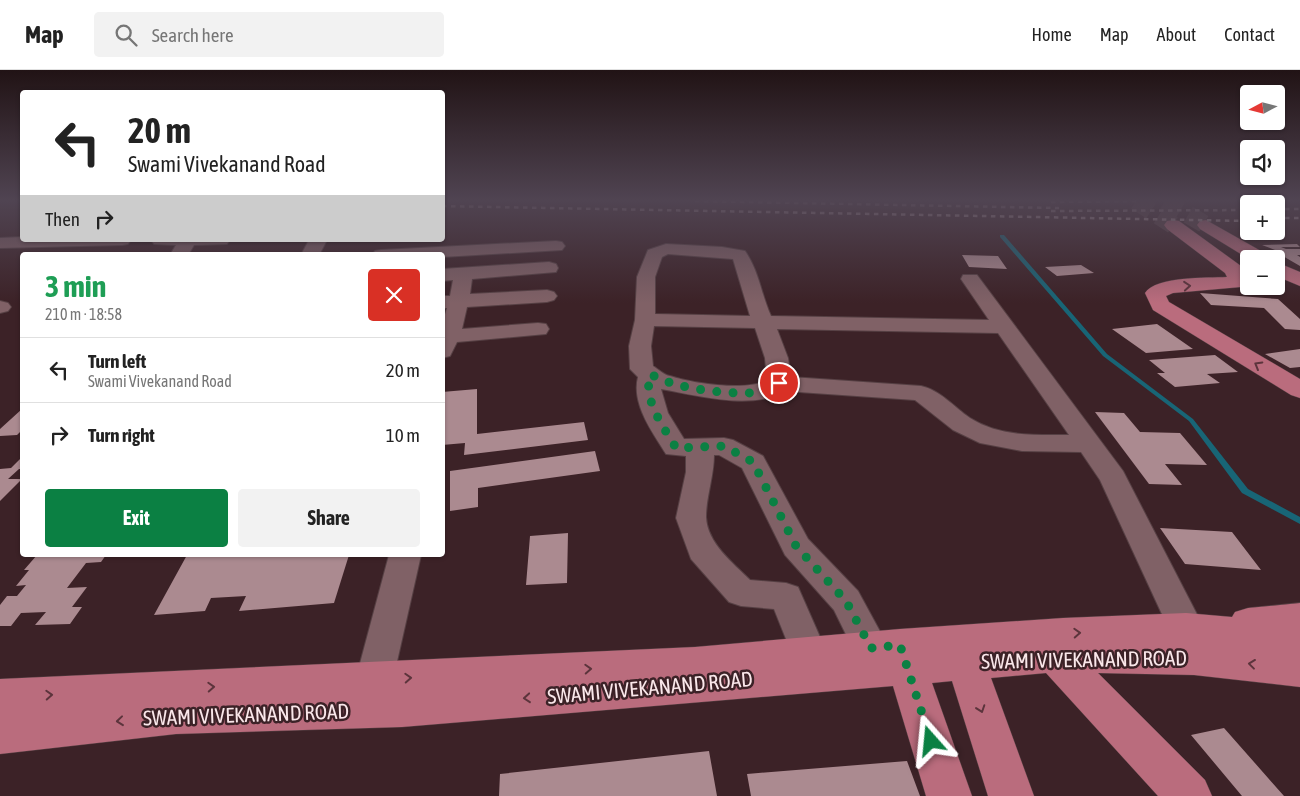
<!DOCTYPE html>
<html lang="en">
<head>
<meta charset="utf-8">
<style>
	:root { --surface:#fff; --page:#f2f2f2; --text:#222; --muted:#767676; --line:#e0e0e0; --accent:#0b8043 }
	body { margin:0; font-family:"Asap Condensed",sans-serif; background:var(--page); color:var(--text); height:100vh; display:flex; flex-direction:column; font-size:19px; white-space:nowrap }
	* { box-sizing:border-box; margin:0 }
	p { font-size:16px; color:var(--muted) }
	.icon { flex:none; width:28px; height:28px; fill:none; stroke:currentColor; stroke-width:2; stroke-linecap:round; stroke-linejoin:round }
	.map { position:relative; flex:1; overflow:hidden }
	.sheet { position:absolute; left:20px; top:182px; width:425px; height:305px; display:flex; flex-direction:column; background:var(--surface); border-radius:5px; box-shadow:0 1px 4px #0004 }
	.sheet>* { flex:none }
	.top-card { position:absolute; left:20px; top:20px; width:425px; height:152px; border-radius:5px; box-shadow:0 1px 4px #0004; background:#fff; color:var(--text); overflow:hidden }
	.needle { width:32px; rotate:263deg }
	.buttons { position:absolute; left:1240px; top:15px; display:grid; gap:10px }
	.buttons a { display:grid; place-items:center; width:45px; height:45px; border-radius:5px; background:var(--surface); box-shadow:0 1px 4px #0004; font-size:25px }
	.pin { position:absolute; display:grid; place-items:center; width:42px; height:42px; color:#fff; margin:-21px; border:2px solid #fff; border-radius:50%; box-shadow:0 1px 5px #0007 }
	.me { position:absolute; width:55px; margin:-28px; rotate:342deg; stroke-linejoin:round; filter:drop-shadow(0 0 4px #0008) }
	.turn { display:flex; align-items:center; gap:18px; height:105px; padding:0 25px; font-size:22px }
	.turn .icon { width:65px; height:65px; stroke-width:2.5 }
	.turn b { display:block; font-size:35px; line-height:42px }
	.then { display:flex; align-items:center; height:48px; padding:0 25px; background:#0003; gap:10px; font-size:19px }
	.round { display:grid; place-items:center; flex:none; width:52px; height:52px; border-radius:5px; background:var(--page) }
	.headline { display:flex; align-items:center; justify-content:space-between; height:85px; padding:0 25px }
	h1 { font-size:30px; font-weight:700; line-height:38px; color:#1e9e55 }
	.button { display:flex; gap:10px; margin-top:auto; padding:10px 25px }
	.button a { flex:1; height:58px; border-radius:5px; background:var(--accent); color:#fff; font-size:20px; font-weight:700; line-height:58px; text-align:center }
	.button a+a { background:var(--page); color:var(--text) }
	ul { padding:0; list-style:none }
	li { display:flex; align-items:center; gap:15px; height:65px; padding:0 25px; border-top:1px solid var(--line) }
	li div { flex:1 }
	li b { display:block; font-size:19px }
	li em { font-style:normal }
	header { display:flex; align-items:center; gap:30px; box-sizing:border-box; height:70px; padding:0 25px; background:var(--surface); border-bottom:1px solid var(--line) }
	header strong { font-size:24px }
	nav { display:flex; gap:28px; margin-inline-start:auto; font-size:18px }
	.search { width:350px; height:45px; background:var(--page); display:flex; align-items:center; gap:12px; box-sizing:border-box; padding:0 18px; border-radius:5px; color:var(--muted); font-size:19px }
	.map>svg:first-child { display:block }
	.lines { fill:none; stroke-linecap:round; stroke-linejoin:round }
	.stream { fill:#186576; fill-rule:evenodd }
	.building { fill:#ab8a90 }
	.major-tunnel { stroke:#584044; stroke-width:18; stroke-dasharray:18 9; stroke-linecap:butt }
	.minor-casing { stroke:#564044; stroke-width:2 }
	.major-casing { stroke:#564044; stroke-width:1 }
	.minor { fill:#806166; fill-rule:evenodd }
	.major { fill:#ba6c7d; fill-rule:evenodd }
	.rail { stroke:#b6a0a4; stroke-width:2.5; stroke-dasharray:4.5 4.5; stroke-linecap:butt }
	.oneway { stroke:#5c343c }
	.route { stroke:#0b8043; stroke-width:9; stroke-dasharray:0 16.2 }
	.labels { text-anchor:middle; stroke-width:5; stroke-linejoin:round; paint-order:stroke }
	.near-street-label { font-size:21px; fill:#fae7ea; stroke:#3c2227 }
</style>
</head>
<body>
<header>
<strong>Map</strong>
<div class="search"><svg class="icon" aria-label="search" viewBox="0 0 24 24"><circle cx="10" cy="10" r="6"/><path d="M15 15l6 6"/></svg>Search here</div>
<nav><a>Home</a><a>Map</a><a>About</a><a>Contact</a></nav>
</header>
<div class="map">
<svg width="1300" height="726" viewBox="0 0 1300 726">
	<rect width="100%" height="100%" fill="#3c2227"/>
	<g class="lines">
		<path class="stream" d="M1000,165h4l103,119 86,65 55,70 52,28v7l-58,-31 -53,-72 -86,-65 -103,-119z"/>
	</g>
	<path class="building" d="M1297,174l3,3h-19l5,2h14v6h-3l3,2v9l-19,-11h2l-12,-5h4l-13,-5z
		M962,185l36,1 9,13 -38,-2z
		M1081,195l13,8 -37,3 -12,-9z
		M1200,223l78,6 22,20v11l-15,-1 -21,-21 -53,-3z
		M1157,254l36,25 -47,4 -34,-24z
		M1300,279v18l-10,1 -25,-14z
		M1215,285l23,17 -31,2 13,9 -45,4 -18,-14h8l-16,-13z
		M477,319v45l107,-12 4,18 -124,15 1,-12 -23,2v-53z
		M22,339v21l-5,5 -17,1v-7z
		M1095,342l29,1 16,19 40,1 27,32 -42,-1 17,21 -33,-1z
		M595,381l5,20 -122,17v19l-28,4v-40z
		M22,387v12h-3l-11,10h14l-22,22v-32l11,-1z
		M1160,458l72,4 29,38 -76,-6z
		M568,463l-1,50 -41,2 4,-49z
		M37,485h69l-5,7 -15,1 -19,25 20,-1 -15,20h10l-12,17 -35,1 11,-13 -25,1 -10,13h-11v-21l7,-9h10l9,-11 -10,1 13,-16h-5z
		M187,485h162l-15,48 -95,8 7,-15 -35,2 -6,13 -51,4z
		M1224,658l60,68h-42l-51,-61z
		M709,681l8,45h-218l1,-22z
		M907,691l13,35h-169l-4,-22z"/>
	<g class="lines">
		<path class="major-tunnel" d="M1136,131l37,24
			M1165,131l41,24"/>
		<g class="minor-casing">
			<path id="minor" d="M22,167v3h109l-3,4 -6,1 -122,3v-10z
				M151,170h79l-3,4 -33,1 -6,10h-18l6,-10 -22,-1z
				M309,170h18l-8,15h-18z
				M556,171l6,1 3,4 -3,4 -120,7v-2h-70l3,-4 6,-1z
				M666,174l56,3 23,4c14,20 16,43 26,65l218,4 -28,-41 2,-4h14l146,196 81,157 -5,10 -13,5 -13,-5 -73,-158 -19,-28 -59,-1 -42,-8 -27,-13 -38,-30 -131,-9c-31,20 -89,4 -123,-2l7,24 16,26 40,-1 9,2 30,16 45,83 50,52 31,57 -5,11 -13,5 -13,-5 -24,-49 -49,-55 -43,-87 -23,-13h-5c0,21 -8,42 -8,62 1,26 27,46 44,63l36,3 12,4 29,66 -5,11 -13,5 -13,-5 -22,-55 -33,-3 -12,-4 -38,-43 -15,-41 10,-46v-16l-20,-2c-13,-21 -35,-50 -28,-77l-8,-8 -1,-23 6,-26 2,-43 11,-27zM668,184l65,5 17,57 -95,-2v-37l7,-20zM654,256l101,2 10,30 2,22c-19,12 -76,3 -97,-4 -6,-1 -12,-7 -17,-10l-2,-20zM777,259l221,4 71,102c-34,0 -69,2 -99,-17 -16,-11 -30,-28 -49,-32l-130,-9 -3,-19z
				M549,192l7,2 2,4 -2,4 -84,7 -2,15 77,-4 7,2 3,4 -3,4 -7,2 -80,5 -5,22 76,-6 8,1 3,5 -3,5 -89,8 -7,14 -8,2v-34l5,-16h-5v-12h8l3,-16 -11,1v-12z
				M0,231l8,2 3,4 -3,4 -8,2z
				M389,485h32l-32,142 -5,12 -14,6 -14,-6 -5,-12z"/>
		</g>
		<g class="major-casing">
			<path id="major" d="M1173,150l6,1 62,45 5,9h3v11h3l-79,7 -7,3 3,6 131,77v19l-9,-3 -138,-85 -8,-17c11,-17 62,-15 82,-16l-2,-4 -58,-44 -3,-4 3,-4z
				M1206,150l62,35 2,4h-21l-49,-30 -3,-4 3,-4z
				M1276,192l24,10v14l-24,-10z
				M1300,533v84l-106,-12 -96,-2 107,107 7,16h-54l-112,-123 -55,5 43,118h-46l-36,-115 -20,2 40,113h-46l-33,-110 -491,41 -226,7 -176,20v-75l695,-32 205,-18 163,-11 123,-5 46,4 3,-5 13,-4z"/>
		</g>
		<use href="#minor" class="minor"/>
		<use href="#major" class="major"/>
		<path class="rail" d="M695,131l364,7
			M1051,132l85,-1
			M442,136l807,15
			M1276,139h24
			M1051,141l198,-1
			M1276,148h24"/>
	</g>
	<defs><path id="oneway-chevron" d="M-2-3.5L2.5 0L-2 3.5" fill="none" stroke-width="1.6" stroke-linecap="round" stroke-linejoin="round" transform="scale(1.25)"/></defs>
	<g class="oneway">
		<use href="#oneway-chevron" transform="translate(1187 216) rotate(-5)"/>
		<use href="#oneway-chevron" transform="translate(1258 295) rotate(-150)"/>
		<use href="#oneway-chevron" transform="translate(1077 563) rotate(-3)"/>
		<use href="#oneway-chevron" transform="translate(1252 594) rotate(-173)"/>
		<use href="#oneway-chevron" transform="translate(588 599) rotate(-3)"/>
		<use href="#oneway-chevron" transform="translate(408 608) rotate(-3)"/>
		<use href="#oneway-chevron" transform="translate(211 617) rotate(-3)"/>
		<use href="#oneway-chevron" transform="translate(49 625) rotate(-3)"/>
		<use href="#oneway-chevron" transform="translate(527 628) rotate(175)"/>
		<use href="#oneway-chevron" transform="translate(981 639) rotate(71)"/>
		<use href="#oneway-chevron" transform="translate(120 651) rotate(174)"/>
	</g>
	<linearGradient id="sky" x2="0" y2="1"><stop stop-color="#211315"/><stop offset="0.56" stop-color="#504452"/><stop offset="1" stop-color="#504452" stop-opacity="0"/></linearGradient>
	<rect width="1300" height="233" fill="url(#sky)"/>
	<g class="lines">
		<path class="route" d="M779,313c-4,3 -9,7 -13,8 -26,6 -94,-2 -115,-17 -10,24 14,55 25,74l48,-2 29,16 43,84 50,55 25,47 29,-3 31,96"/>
	</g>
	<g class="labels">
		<g class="near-street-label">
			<text transform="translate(1084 590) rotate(-1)" y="7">SWAMI VIVEKANAND ROAD</text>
			<text transform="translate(650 618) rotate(-5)" y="7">SWAMI VIVEKANAND ROAD</text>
			<text transform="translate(246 645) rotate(-2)" y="7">SWAMI VIVEKANAND ROAD</text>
		</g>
	</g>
</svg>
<div class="buttons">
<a><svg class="needle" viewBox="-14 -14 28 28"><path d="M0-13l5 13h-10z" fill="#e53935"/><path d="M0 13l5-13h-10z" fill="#767676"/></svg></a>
<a><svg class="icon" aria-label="sound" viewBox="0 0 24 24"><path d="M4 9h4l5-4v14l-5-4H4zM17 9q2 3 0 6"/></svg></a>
<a>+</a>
<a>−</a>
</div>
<div class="pin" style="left:779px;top:313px;background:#d93025"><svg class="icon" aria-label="arrive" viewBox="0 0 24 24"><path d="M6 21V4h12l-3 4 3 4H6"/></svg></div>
<svg class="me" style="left:931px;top:671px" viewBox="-20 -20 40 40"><path d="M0-17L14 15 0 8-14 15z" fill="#0b8043" stroke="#fff" stroke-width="4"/></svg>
<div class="top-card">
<div class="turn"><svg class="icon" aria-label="left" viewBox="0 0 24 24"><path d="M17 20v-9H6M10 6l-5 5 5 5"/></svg><div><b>20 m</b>Swami Vivekanand Road</div></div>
<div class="then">Then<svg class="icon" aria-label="right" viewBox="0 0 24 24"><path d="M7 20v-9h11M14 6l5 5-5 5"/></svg></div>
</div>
<section class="sheet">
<div class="headline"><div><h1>3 min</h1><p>210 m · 18:58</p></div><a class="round" style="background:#d93025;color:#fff"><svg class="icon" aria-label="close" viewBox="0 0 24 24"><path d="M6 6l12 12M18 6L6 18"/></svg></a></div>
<ul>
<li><svg class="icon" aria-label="left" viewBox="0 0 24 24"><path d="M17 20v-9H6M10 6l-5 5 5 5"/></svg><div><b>Turn left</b><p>Swami Vivekanand Road</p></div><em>20 m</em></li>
<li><svg class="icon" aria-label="right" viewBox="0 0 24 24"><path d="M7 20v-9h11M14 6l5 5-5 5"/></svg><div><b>Turn right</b></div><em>10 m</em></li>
</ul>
<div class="button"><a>Exit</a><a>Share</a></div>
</section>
</div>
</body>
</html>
